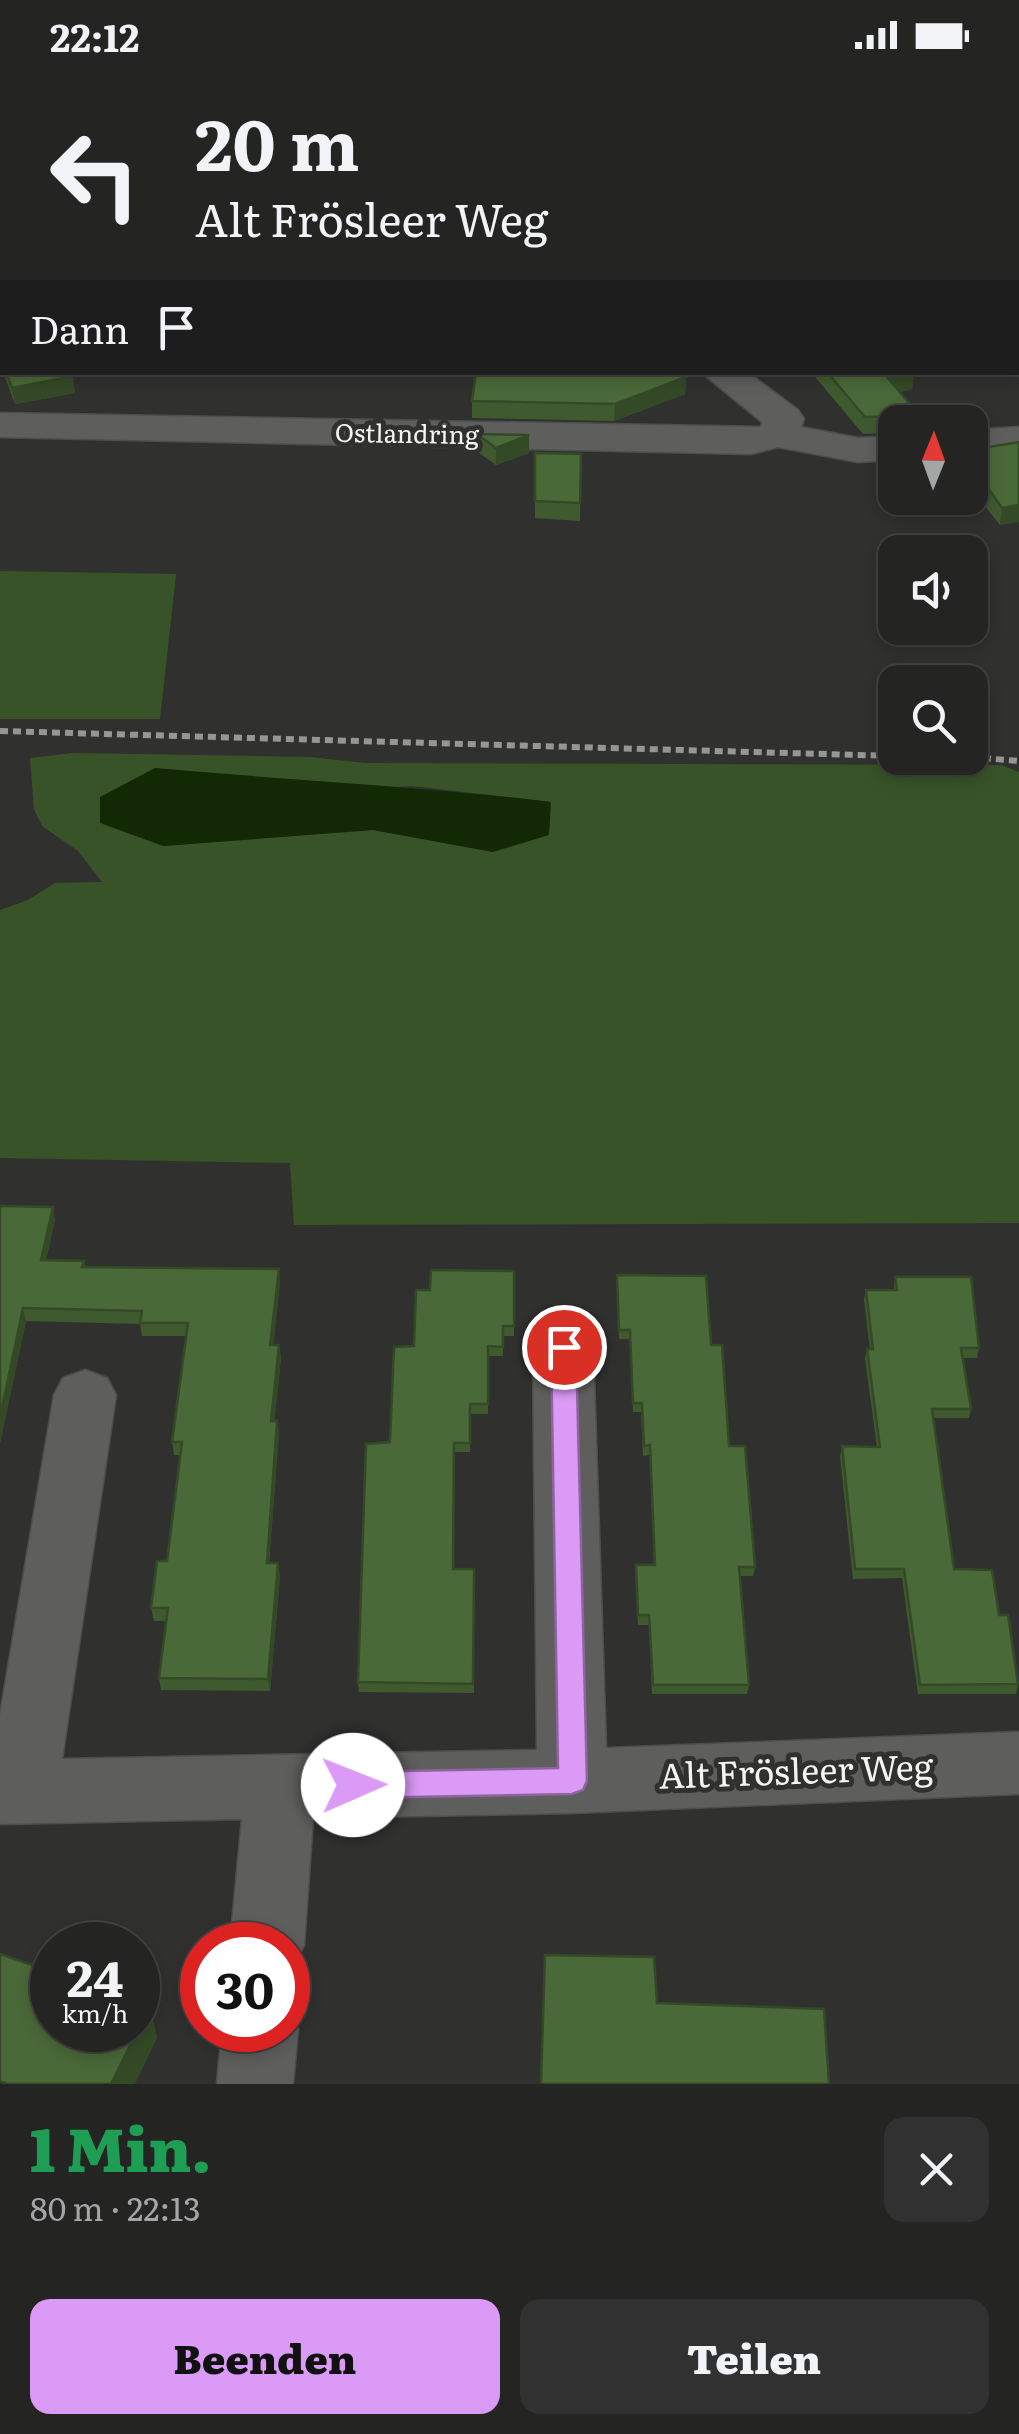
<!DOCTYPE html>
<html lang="de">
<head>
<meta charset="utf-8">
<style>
	:root { --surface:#242523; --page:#303130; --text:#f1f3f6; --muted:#a3a5a6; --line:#414241; --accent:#da9af6 }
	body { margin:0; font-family:Literata,serif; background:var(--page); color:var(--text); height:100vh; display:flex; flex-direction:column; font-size:38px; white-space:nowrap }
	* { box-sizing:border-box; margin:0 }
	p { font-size:32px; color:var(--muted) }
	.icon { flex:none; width:55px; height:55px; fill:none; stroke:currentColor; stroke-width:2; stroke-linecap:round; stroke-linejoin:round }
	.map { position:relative; height:2014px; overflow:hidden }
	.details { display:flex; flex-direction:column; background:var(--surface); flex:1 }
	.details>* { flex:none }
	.top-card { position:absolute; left:0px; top:0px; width:1020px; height:305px; box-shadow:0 5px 15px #0003,0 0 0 2px var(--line); background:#242523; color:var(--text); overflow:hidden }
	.needle { width:65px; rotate:1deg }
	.controls { position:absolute; left:878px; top:335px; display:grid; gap:20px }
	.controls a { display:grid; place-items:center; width:110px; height:110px; border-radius:20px; background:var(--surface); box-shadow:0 5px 15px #0003,0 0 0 2px var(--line); font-size:50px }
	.speed { position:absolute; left:30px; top:1852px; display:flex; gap:20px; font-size:50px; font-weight:700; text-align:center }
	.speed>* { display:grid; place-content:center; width:130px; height:130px; border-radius:50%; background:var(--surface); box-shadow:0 5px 15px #0003,0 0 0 2px var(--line); line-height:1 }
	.speed small { font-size:25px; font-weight:400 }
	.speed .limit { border:15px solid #d22; background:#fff; color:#111 }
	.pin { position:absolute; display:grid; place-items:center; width:85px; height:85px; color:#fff; margin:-42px; border:5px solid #fff; border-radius:50%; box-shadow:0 2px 10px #0007 }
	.me { position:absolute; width:110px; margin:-55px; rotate:89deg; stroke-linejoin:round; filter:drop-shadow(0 0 8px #0008) }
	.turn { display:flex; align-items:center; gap:35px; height:210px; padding:0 30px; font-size:45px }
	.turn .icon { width:130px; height:130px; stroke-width:2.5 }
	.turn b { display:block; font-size:70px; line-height:85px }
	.then { display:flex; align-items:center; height:95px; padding:0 30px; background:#0003; gap:20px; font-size:38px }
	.round { display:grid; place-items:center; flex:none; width:105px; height:105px; border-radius:20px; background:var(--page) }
	.summary { display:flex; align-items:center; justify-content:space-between; height:170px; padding:0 30px }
	h1 { font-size:60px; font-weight:800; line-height:75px; color:#1e9e55 }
	.action { display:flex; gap:20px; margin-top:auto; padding:20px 30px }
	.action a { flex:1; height:115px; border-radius:20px; background:var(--accent); color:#111; font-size:40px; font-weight:800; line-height:115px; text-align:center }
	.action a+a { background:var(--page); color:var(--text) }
	.status { display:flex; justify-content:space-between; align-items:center; height:70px; padding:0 50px; background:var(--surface); direction:ltr }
	.status svg { height:28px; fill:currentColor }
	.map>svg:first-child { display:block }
	.green { fill:#385328; fill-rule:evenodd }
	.water { fill:#132804 }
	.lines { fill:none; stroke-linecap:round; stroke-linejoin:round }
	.street-casing { stroke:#4d4e4c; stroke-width:3 }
	.secondary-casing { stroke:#4d4e4c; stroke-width:58 }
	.path { stroke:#969795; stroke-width:6; stroke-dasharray:8 5; stroke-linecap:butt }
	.street { fill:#5e5f5d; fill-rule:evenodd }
	.secondary { stroke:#5e5f5d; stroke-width:55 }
	.wall { fill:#405a30 }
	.shaded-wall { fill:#344a27 }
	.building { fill:#4a6938; stroke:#344a27; stroke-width:2.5 }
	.route { fill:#da9af6; stroke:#8e64a0; stroke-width:2.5 }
	.labels { text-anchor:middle; stroke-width:10; stroke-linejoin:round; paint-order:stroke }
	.far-street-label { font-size:25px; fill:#f4f5f3; stroke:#30312f }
	.near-street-label { font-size:35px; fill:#f4f5f3; stroke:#30312f }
</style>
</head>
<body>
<div class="status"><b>22:12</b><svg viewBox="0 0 49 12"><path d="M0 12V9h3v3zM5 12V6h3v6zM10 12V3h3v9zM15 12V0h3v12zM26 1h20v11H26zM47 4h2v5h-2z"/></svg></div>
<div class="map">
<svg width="1019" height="2014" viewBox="0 0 1019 2014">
	<rect width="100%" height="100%" fill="#30312f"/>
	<path class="green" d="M0,501l176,3 -16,145h-160z
		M73,683l236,4 57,6 635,2 18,7v451l-725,2 -4,-62 -290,-5v-248l28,-10 27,-17 47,-1 -24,-31 -36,-25 -8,-17 -4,-51zM412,716l138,16 -57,50 -120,-22 -210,16 212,-58z"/>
	<path class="water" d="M155,698c132,12 264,18 396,34l-2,33 -56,17 -120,-22 -210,16 -63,-23v-26z"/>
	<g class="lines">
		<g class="street-casing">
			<path id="street" d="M701,302h46l51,38 6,9 -3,8 57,11 37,-2v24l-37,2 -80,-15 -27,7 -751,-17v-24l761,14 1,-5z
				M1019,357v24l-49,3v-24z
				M563,1253l22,7 8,17 13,401 413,-16v62l-447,19 -259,5 -9,127 -11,25 -5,2v-27h-58l12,-126 -242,5v-109l54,-320 9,-17 22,-8 22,8 9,17 -54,364 475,-9 -4,-403 8,-17z
				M288,1936l10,24 -5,54h-76l5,-54h66z"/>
		</g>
		<g class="secondary-casing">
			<path id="secondary" d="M48,2l5,-2
				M0,26l2,-1"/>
		</g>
		<path class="path" d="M0,661l895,25
			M970,687l49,4"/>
		<use href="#street" class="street"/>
		<use href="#secondary" class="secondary"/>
	</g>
	<path class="wall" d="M152,0h175l-1,2z
		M3,302h68l4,21 -60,11z
		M811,302h103l-2,17 -13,3 26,30h-30v11l-32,1z
		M686,307l-1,17 -71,27 -142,-3v-17z
		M477,364l52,19 -33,12 -18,-13z
		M1019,372l-19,83 -15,-19 -22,2 -7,-10h14z
		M895,375v26l-6,-7 2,-17z
		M535,383l46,1 -1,67 -45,-3z
		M0,1136l55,14 -9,40 38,1 1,6 195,15 -7,63h6l2,13 -7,63h3l2,13 -10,129h9l2,13 -10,115 -109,-1 -2,-12 7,-57h-12l-3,-13 16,-47 13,-106h-6l-2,-13 14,-106h-44l-2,-12 -114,-3 -26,122z
		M514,1201v65h-11v20h-15v58h-17l-1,38h-16l-1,117h21v124l-115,-1 -1,-10 32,-240 24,-96 16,-56z
		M617,1205l94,70 18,101 26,121 -2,9h-13l9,109 -2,9h-95l-3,-69h-11l-2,-50v-10h18l-4,-110 -7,1 -2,-44h-8l-3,-73h-11z
		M895,1207l84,71 -2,10h-14l8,51 -2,9h-36l21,151 45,46 19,69 -2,10h-98l-16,-116 -49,1 -13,-123 2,-10 35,1 -12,-89 2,-9h3l-6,-49 2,-10h28z"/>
	<path class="shaded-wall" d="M914,302l-2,17 -27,6 2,-18z
		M73,306l2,17 -60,11 -3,-16z
		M686,307l-1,17 -71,27 1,-17z
		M529,365v18l-33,12v-17z
		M988,418l-3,18 -22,2 2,-10h5v-8z
		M1019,435v17l-19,3 2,-17z
		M53,1137l2,13 -12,53 -2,-13z
		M279,1199l1,13 -8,76 -2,-13z
		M23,1238l3,13 -26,122v-26z
		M279,1275l2,13 -8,76 -2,-13z
		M277,1351l2,13 -11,142 -1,-13z
		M278,1493l2,13 -10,115 -2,-12z
		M150,1935l7,33 -22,46h-24z"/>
	<path class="building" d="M152,0h94l-1,2h-95z
		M287,0h28l-1,2h-21z
		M0,150h2v30l-2,-10z
		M2,269v23l-2,-6v-16z
		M6,302h65l2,4 -61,12z
		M476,302h203l7,5 -71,27 -143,-3z
		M827,302h83l-23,5 38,45h-25v-6l-35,1z
		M477,364l52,1 -33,13z
		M1019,372v63l-17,3 -14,-20 -18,2v-40z
		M535,383l46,1 -1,49 -45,-2z
		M0,1136l53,1 -12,53 43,1 -2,6 197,2 -9,76h9l-8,76h6l-10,142h11l-10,116 -109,-1 9,-70h-17l6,-47h10l15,-119h-10l16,-119h-48l2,-12 -119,-3 -23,109z
		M431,1200l83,1v55h-11v21l-15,-1v58h-18v39h-16l-1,126h21l-1,115 -115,-2 8,-238 24,-2 4,-95 20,-1 2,-56h14z
		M617,1205l89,1 5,69h11l7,101h16l10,121h-16l10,118h-96l-4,-70h-11l-2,-50h19l-5,-120 -6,1 -2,-43h-9l-3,-73h-11z
		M895,1207h76l8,71h-18l10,61h-39l22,160 38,1 7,45h9l10,69 -98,1 -16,-116h-49l-13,-123 38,1 -13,-98h6l-7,-59h31z
		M0,1884l52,18v58h86v-29l12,4 -39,79h-103l-8,-3z
		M545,1885l109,2 3,46 167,6 5,75h-288z"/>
	<path class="route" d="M564,1267l8,3 4,7 11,434 -4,9 -11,4 -219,4 -11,-3 -4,-10 4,-9 11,-4 205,-4 -7,-421 4,-7z"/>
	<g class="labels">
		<g class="far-street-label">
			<text transform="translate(407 364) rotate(1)" y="9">Ostlandring</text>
		</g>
		<g class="near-street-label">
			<text transform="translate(796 1702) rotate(-2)" y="12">Alt Frösleer Weg</text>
		</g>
	</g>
</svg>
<div class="controls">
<a><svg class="needle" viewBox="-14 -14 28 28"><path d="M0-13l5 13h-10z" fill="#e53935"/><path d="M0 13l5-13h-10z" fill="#a3a5a6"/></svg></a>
<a><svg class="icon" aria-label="sound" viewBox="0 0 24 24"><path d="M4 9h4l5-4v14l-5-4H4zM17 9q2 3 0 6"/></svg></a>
<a><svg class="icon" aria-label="search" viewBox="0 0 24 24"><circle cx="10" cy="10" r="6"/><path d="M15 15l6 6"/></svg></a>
</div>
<div class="speed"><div>24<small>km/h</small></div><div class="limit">30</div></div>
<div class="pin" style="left:564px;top:1277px;background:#d93025"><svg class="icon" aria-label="arrive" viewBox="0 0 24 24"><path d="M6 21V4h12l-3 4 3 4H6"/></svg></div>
<svg class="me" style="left:353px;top:1715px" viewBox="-20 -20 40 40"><circle r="19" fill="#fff"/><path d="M0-13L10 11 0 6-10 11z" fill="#da9af6"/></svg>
<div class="top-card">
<div class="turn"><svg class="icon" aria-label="left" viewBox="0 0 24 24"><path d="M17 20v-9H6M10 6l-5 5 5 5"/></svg><div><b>20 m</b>Alt Frösleer Weg</div></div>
<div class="then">Dann<svg class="icon" aria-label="arrive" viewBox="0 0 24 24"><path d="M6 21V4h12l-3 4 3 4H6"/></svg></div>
</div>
</div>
<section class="details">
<div class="summary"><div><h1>1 Min.</h1><p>80 m · 22:13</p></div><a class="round"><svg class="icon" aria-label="close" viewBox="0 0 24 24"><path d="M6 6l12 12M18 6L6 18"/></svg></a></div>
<div class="action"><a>Beenden</a><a>Teilen</a></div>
</section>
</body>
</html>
